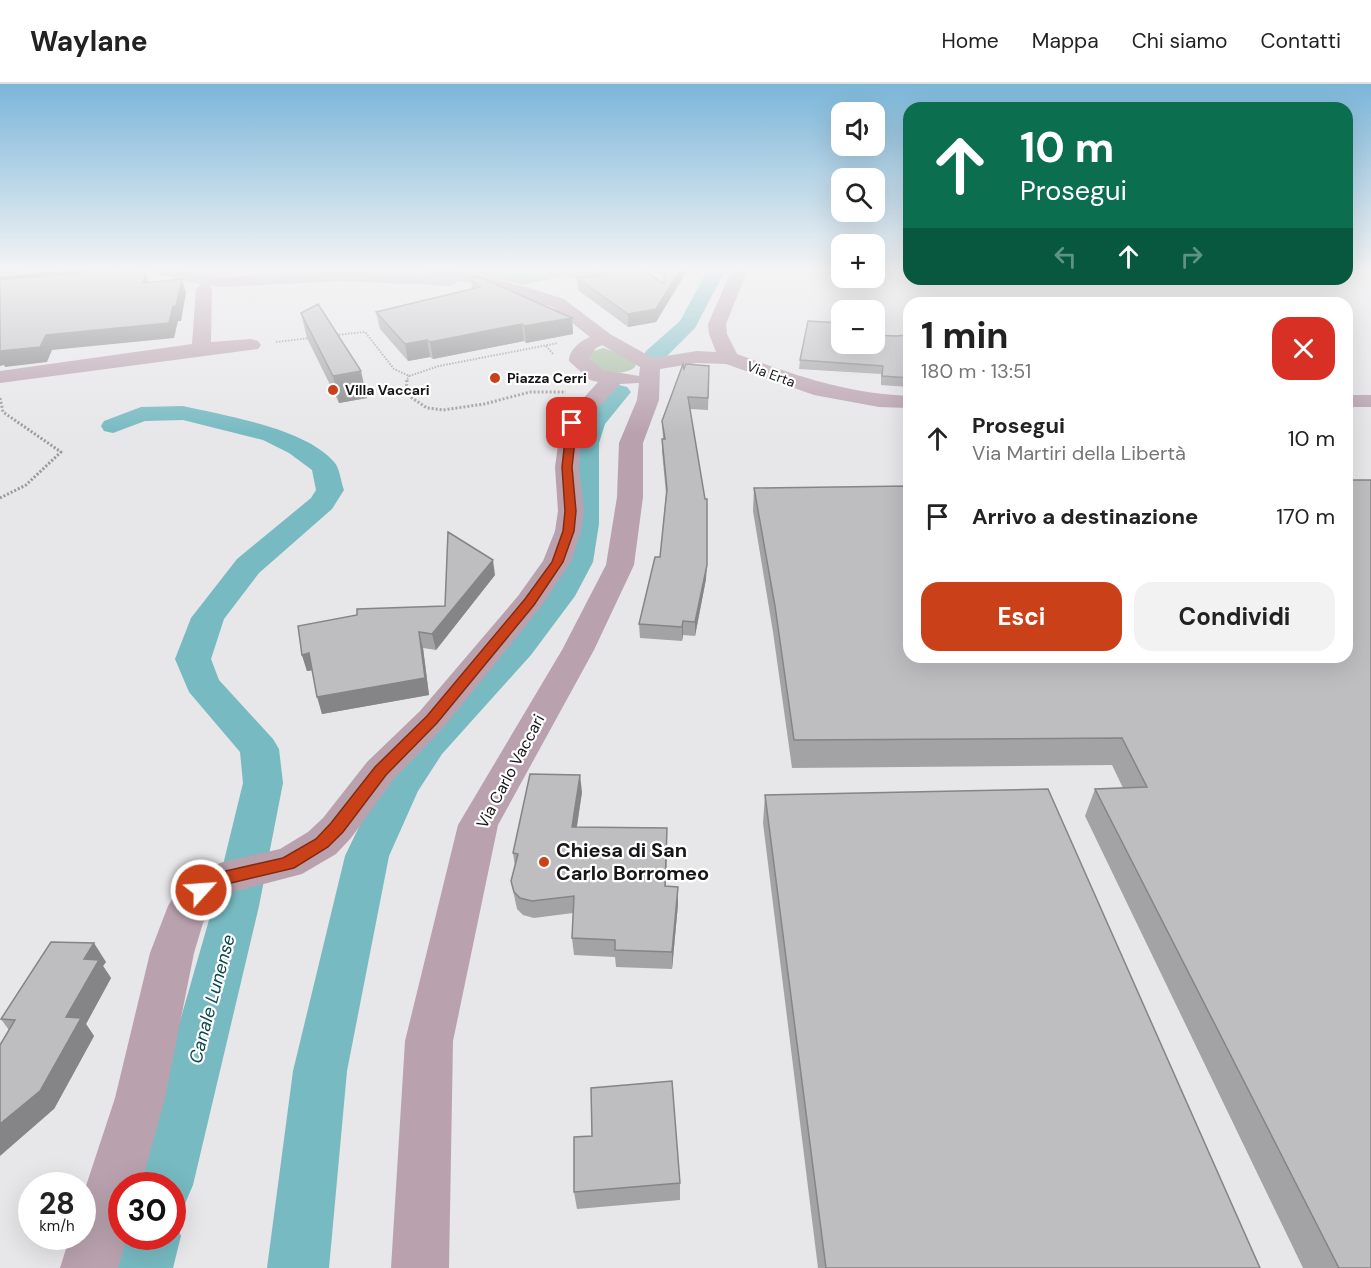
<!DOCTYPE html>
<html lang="it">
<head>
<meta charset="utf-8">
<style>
	:root { --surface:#fff; --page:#f2f2f2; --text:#222; --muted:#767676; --line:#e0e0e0; --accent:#ca4119 }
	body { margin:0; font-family:"DM Sans",sans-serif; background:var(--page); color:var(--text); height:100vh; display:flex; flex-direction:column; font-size:22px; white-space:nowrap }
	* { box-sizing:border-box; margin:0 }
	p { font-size:20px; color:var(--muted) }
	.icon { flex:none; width:33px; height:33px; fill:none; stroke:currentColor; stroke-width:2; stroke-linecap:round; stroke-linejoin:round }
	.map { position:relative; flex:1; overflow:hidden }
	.side { position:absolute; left:903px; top:213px; width:450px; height:366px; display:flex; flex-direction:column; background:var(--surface); border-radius:18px; box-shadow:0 6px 24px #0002 }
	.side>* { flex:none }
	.top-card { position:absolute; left:903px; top:18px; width:450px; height:183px; border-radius:18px; box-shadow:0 6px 24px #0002; background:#0b6e4f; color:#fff; overflow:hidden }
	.buttons { position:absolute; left:831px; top:18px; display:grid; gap:12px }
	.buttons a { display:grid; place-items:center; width:54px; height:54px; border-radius:12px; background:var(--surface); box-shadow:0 6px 24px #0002; font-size:30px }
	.speed { position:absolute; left:18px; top:1088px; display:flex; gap:12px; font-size:30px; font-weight:700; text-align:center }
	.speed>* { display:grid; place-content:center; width:78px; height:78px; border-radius:50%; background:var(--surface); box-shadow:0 6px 24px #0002; line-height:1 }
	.speed small { font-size:15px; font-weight:400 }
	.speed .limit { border:9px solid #d22; background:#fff; color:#111 }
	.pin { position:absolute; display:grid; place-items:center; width:51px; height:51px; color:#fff; margin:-26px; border-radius:12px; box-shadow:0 3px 9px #0006 }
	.me { position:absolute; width:66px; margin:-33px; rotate:64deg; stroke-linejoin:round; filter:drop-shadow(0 0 4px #0008) }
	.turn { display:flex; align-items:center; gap:21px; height:126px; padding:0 18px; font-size:27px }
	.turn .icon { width:78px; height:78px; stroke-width:2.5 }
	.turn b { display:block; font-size:42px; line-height:51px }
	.lanes { display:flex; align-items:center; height:57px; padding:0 18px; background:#0003; justify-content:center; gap:30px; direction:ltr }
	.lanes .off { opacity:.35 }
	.round { display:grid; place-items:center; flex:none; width:63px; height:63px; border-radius:18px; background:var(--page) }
	.summary { display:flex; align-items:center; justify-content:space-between; height:102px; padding:0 18px }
	h1 { font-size:36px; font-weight:700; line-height:45px }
	.cta { display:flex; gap:12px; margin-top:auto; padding:12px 18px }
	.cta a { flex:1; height:69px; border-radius:18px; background:var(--accent); color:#fff; font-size:24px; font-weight:700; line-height:69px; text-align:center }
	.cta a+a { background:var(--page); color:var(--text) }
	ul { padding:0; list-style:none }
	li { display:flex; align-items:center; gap:18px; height:78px; padding:0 18px }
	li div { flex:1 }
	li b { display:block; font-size:22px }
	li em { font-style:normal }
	header { display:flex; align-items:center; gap:36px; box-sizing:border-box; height:84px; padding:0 30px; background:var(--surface); border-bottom:2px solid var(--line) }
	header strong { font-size:28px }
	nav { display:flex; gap:33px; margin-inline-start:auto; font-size:21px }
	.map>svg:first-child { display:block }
	.green { fill:#a6bba1 }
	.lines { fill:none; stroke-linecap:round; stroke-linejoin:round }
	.canal { fill:#77bac2; fill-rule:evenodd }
	.path-far1 { stroke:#99999b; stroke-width:2; stroke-dasharray:1.5 1.5; stroke-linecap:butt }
	.path { stroke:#99999b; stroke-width:3; stroke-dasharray:2 2; stroke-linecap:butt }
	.minor { fill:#b9a2ae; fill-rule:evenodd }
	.major { fill:#90687d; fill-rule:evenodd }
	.wall { fill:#a3a3a5 }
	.shaded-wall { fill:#858486 }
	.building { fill:#bebdc0; stroke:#858486; stroke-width:1.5 }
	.route { fill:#ca4119; stroke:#832a10; stroke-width:1.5 }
	.poi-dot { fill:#ca4119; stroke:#fff; stroke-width:2 }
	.labels { text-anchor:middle; stroke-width:4.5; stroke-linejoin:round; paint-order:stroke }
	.far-street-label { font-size:14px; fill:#161617; stroke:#fff }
	.far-poi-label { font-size:14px; font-weight:bold; fill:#161617; stroke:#fff; text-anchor:start }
	.street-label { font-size:16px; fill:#161617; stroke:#fff }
	.water-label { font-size:18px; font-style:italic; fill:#09484e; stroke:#fff }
	.near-poi-label { font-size:20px; font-weight:bold; fill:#161617; stroke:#fff; text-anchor:start }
</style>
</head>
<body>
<header>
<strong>Waylane</strong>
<nav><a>Home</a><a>Mappa</a><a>Chi siamo</a><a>Contatti</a></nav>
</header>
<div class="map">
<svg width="1371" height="1184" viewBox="0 0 1371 1184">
	<rect width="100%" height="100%" fill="#e7e6e9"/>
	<path class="green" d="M469,185h214l-1,3 -25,-2 -70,10 -26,-4 -37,9 -56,-13z
		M603,264l20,6 13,11 -2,3c-15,9 -29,3 -45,-2l-1,-13z"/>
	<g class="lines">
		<path class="canal" d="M708,185h18l-31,59 -33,33 -8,1 -8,-1 -3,-5 3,-5 34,-30z
			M619,301l8,2 4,5 -26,32 -6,19v81l-6,38 -18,34 -44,59 -89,99 -24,37 -29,65 -42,215 -18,197h-62l26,-197 52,-215 33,-69 36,-51 93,-95 38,-48 18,-31 6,-38 4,-81 11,-25 27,-31z
			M183,322c43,10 123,22 152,57 5,7 6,19 9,27l-12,19 -73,64 -35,46 -13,40 8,21 54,59 6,10 4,34 -24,123 -66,279 -9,21 -12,5v-26h-39l80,-279 30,-123 -3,-31 -51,-60 -14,-33 16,-41 46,-59 74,-61 5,-8 -4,-20 -23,-17 -26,-13 -80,-20 -38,1 -32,12 -9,-2 -3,-5 3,-5 37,-14z
			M172,1132l9,20 -8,32h-62l11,-37v5h50z"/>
		<path class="path-far1" d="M336,251l29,-3 29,37 15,7
			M276,258l34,-4
			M546,262l7,8
			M409,292l30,-10 119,-23
			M406,298l3,-6"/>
		<path class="path" d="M407,296l-1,14 21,14 16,2 41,-6 46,-12h36
			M0,314l3,14 58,40 -35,33 -26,13"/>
		<path class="minor" d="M146,185h28l48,8 121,-6 91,4 -12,-3 -2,-3h27l76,17 41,13 46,35 43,24 44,-7 19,1 -7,-18 -1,-10 24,-55h16l-22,55 1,10 10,20c60,22 107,39 172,42v12l-30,-1 -65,-12 -88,-31 -29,-1 -37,6 -1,31 -16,43v54l-9,68 -40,85 -96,175 -45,216 -4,227h-58l14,-227 53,-216 104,-175 44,-85 11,-68 2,-54 18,-43 2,-17 -19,1 -37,40 -4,43 5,44 -3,20 -10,31 -31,46 -96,119 -51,53 -42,58 -15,16 -34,20 -69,18 -17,10 -13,21 -9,30 -29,145 -24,87h-19v51h5l-9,32h-58l10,-32h12v-38l33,-100 35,-145 18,-47 18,-28 10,-6 27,-10 57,-13 28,-17 15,-14 44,-56 53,-51 98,-115 25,-35 12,-30 3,-20 -3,-44 6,-44 37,-41 -8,-2 -21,-19c0,-11 11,-20 21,-24l-38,-30 -40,-13 -53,-13 -8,5 -108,-5 -121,6 -12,-2 2,4 -1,53 40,-3 7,2 3,4 -3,4 -258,34v-12l192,-27 4,-55 6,-5 -54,-12zM602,261l38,22 -1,9 -36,-6 -14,-11 7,-11z
			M1347,311h24v12h-24z"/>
		<path class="major" d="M83,185h60l-8,5 -135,12v-10z"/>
	</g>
	<path class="wall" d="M584,185h58l22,15v-15h24l-32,53 -28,5 -50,-37 -1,-12 16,-2z
		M471,196l101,38 1,16 -47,9 -2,-2 -91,18 -3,-2 -22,4 -28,-32 -4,-17 96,-23z
		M301,229l66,85 -28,5 -32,-65z
		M909,251v52l-28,-2v-11l-82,-5 1,-9 42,-16z
		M709,282l-1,44 -18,-1 16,170 -11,57 -12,-1 -1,6 -42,-3 -1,-14 21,-67 6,-63 -4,-43v-12h1l-1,-18 22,-52z
		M754,404l593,169 24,611h-68l-218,-452 10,-27 28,-1 -11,-23 -320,3 -19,-136 -20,-121z
		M495,491l-59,75 -13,-2 6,47 -107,19 -10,-44 -5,1 -5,-16 143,-49z
		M582,708l-5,35 90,1 -1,58 12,18 -6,65 -56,-2 -1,-10 -41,-2 -2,-17 1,-25 -39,5 -11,-3 -6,-6 -6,-28 4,-15 -2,-13z
		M765,711l495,473h-442l-55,-445z
		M106,878l-3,4 8,12 -25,46 8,12 -40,73 -45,-79 -8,-11z
		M592,1052l88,47v17l-103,9 -3,-17z"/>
	<path class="shaded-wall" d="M0,185h60l-60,5z
		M681,185h7l-32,53 -28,5v-13z
		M146,190l4,13 -7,-4z
		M182,195l4,14 -5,28h-3l-4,17 -122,12 -5,12 -42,5 -1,-2 -4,1v-15l46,-16z
		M572,234l1,16 -47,9 -2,-17z
		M522,240l2,17 -91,18 -3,-17z
		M427,256l3,17 -22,4 -3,-17z
		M361,287l6,27 -28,5 -6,-27z
		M493,476l2,15 -59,75 -4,-16z
		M707,481l-1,14 -11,57v-14z
		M683,537v14l-1,6v-14z
		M419,548l4,16 6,47 -107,19 -5,-17z
		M309,569l5,17 -7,1 -5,-16z
		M580,691l2,17 -8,52 -2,-17z
		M667,744v17l-2,58v-17z
		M678,803v17l-6,65v-17z
		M94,859l12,19 -3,4 8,12 -25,46 8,12 -40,73 -54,47v-32l66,-107 18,-58z"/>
	<path class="building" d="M598,185h44l22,15v-15h17l-25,40 -28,5 -51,-36 28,-3z
		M119,186l27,4 -3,9 39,-4 -6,27h-3l-4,17 -123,12 -6,12 -40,4v-71z
		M475,191l97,43 -48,8 -2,-2 -92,18 -3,-2 -22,4 -29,-32 104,-25 -9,-7z
		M318,220l43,67 -28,5 -32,-63z
		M808,237l34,2v21h32v-9l22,1 13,-1v43l-27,-2 1,-10 -83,-6z
		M683,280l1,5 2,-5 23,2 -1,32 -20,-1 17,102h2v66l-12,57 -12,-1 -1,6 -43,-3 16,-67h5l7,-68 -5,-50h3l-3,-18z
		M1347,396h24v788h-32l-244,-479 52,-2 -25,-49 -328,2 -19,-134 -21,-118 155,-2v171h438z
		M448,448l45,28 -61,74 -13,-2 6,46 -108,19 -8,-44 -7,2 -4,-29 59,-11v-6l88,-3z
		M530,690l50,1 -8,52 95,1 -2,58 13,1 -6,65 -57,-2v-10l-43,-2 2,-42 -42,5 -12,-3 -6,-6 -3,-11 7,-27 -5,-1z
		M1048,705l212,479h-434l-61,-473z
		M51,858l43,1 -10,16 15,1 -33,57 15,1 -41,73 -40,33v-79l15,-25 -14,-1z
		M672,997l8,102 -106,9v-55l18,-1 -1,-48z"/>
	<linearGradient id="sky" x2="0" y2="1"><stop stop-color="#7bb6d9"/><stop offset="0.53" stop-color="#f4f4f5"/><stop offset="1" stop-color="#f4f4f5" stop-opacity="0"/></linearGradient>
	<rect width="1371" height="350" fill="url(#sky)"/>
	<path class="route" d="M572,336l5,3 -5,44 4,44 -2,20 -11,31 -29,43 -97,118 -51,52 -43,57 -15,15 -34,21 -67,16 -26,13 -7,-2 -2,-5 2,-5 23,-12 66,-15 33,-19 15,-16 44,-56 52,-51 98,-117 27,-37 11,-31 2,-20 -3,-44 5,-44z"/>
	<g class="poi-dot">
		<circle cx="495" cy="294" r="6"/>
		<circle cx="333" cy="306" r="6"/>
		<circle cx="544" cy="778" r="6"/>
	</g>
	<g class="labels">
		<g class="far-street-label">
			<text transform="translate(771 290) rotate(20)" y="5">Via Erta</text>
		</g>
		<g class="far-poi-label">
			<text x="507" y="299">Piazza Cerri</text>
			<text x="345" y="311">Villa Vaccari</text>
		</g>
		<g class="street-label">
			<text transform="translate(510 687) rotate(-62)" y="6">Via Carlo Vaccari</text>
		</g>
		<g class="water-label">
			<text transform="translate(212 915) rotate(-75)" y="6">Canale Lunense</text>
		</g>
		<g class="near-poi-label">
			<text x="556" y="773">Chiesa di San<tspan x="556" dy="23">Carlo Borromeo</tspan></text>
		</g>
	</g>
</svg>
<div class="buttons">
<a><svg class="icon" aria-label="sound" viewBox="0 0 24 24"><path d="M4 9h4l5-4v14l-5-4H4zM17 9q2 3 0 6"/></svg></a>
<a><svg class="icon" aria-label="search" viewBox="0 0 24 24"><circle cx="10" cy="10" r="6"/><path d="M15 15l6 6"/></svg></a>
<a>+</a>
<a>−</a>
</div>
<div class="speed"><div>28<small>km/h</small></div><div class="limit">30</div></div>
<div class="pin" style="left:572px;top:339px;background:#d93025"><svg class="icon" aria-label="arrive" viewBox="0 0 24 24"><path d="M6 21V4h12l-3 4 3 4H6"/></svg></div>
<svg class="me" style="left:201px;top:806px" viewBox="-20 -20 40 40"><circle r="17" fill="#ca4119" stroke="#fff" stroke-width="3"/><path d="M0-11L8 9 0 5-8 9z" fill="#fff"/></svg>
<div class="top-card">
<div class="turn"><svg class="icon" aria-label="ahead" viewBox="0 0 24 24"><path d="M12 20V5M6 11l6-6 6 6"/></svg><div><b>10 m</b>Prosegui</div></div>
<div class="lanes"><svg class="icon off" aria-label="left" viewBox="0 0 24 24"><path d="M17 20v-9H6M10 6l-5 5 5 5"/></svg><svg class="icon" aria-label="ahead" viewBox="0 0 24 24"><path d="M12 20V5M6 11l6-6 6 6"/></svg><svg class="icon off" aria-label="right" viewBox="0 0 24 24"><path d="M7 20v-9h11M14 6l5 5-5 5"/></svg></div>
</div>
<section class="side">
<div class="summary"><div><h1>1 min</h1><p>180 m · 13:51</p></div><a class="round" style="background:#d93025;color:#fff"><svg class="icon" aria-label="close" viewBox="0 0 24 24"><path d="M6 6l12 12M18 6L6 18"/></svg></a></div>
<ul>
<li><svg class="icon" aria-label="ahead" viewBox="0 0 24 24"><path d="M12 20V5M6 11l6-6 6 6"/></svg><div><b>Prosegui</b><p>Via Martiri della Libertà</p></div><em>10 m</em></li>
<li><svg class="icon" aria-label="arrive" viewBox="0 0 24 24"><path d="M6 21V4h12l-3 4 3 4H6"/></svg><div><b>Arrivo a destinazione</b></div><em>170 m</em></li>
</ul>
<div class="cta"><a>Esci</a><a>Condividi</a></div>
</section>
</div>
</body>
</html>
